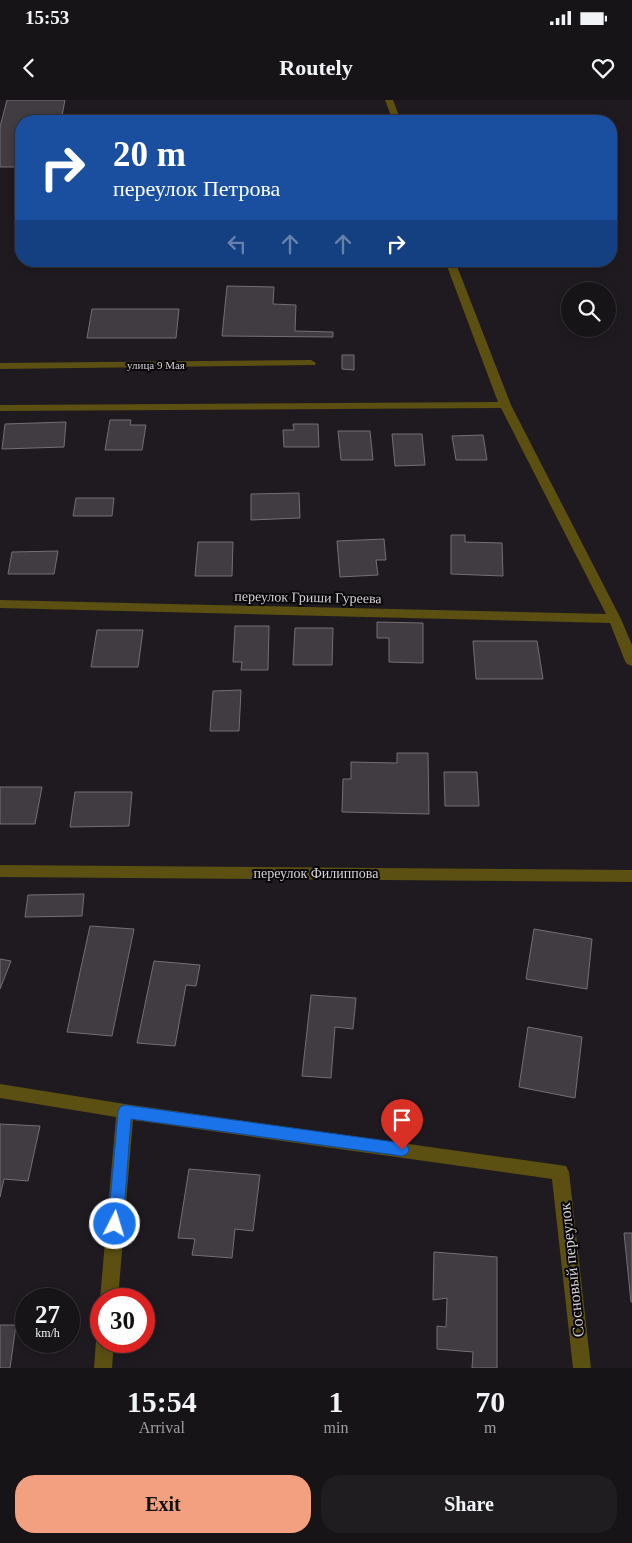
<!DOCTYPE html>
<html lang="en">
<head>
<meta charset="utf-8">
<style>
	:root { --surface:#171418; --page:#201d21; --text:#f1f3f6; --muted:#9e9ea2; --line:#363337; --accent:#f2a07f }
	body { margin:0; font-family:Georgia,serif; background:var(--page); color:var(--text); height:100vh; display:flex; flex-direction:column; font-size:19px; white-space:nowrap }
	* { box-sizing:border-box; margin:0 }
	p { font-size:16px; color:var(--muted) }
	.icon { flex:none; width:28px; height:28px; fill:none; stroke:currentColor; stroke-width:2; stroke-linecap:round; stroke-linejoin:round }
	.map { position:relative; height:1268px; overflow:hidden }
	.details { display:flex; flex-direction:column; background:var(--surface); flex:1 }
	.details>* { flex:none }
	.banner { position:absolute; left:15px; top:15px; width:602px; height:152px; border-radius:20px; box-shadow:0 2px 8px #0003,0 0 0 1px var(--line); background:#1a4fa0; color:#fff; overflow:hidden }
	.buttons { position:absolute; left:561px; top:182px; display:grid; gap:10px }
	.buttons a { display:grid; place-items:center; width:55px; height:55px; border-radius:50%; background:var(--surface); box-shadow:0 2px 8px #0003,0 0 0 1px var(--line); font-size:25px }
	.speed { position:absolute; left:15px; top:1188px; display:flex; gap:10px; font-size:25px; font-weight:700; text-align:center }
	.speed>* { display:grid; place-content:center; width:65px; height:65px; border-radius:50%; background:var(--surface); box-shadow:0 2px 8px #0003,0 0 0 1px var(--line); line-height:1 }
	.speed small { font-size:12px; font-weight:400 }
	.speed .limit { border:8px solid #d22; background:#fff; color:#111 }
	.pin { position:absolute; display:grid; place-items:center; width:42px; height:42px; color:#fff; margin:-51px -21px; border-radius:50% 50% 50% 0; rotate:-45deg; box-shadow:0 0 5px #0007 }
	.pin .icon { rotate:45deg }
	.me { position:absolute; width:55px; margin:-28px; rotate:5deg; stroke-linejoin:round; filter:drop-shadow(0 0 4px #0008) }
	.turn { display:flex; align-items:center; gap:18px; height:105px; padding:0 15px; font-size:22px }
	.turn .icon { width:65px; height:65px; stroke-width:2.5 }
	.turn b { display:block; font-size:35px; line-height:42px }
	.lanes { display:flex; align-items:center; height:48px; padding:0 15px; background:#0003; justify-content:center; gap:25px; direction:ltr }
	.lanes .off { opacity:.35 }
	.eta { display:flex; justify-content:space-evenly; align-items:center; height:85px; text-align:center }
	.eta b { font-size:30px; font-weight:600; line-height:35px }
	.button { display:flex; gap:10px; margin-top:auto; padding:10px 15px }
	.button a { flex:1; height:58px; border-radius:20px; background:var(--accent); color:#111; font-size:20px; font-weight:600; line-height:58px; text-align:center }
	.button a+a { background:var(--page); color:var(--text) }
	.status { display:flex; justify-content:space-between; align-items:center; height:35px; padding:0 25px; background:var(--surface); direction:ltr }
	.status svg { height:14px; fill:currentColor }
	header { display:flex; justify-content:space-between; align-items:center; height:65px; padding:0 15px; background:var(--surface); font-size:22px; font-weight:600 }
	.map>svg:first-child { display:block }
	.building { fill:#413b42; stroke:#746e76 }
	.lines { fill:none; stroke-linecap:round; stroke-linejoin:round }
	.minor { fill:#5b4f11; fill-rule:evenodd }
	.route { fill:#1a73e8; stroke:#114b97 }
	.labels { text-anchor:middle; stroke-width:4; stroke-linejoin:round; paint-order:stroke }
	.far-street-label { font-size:11px; fill:#d6d2d7; stroke:#080608 }
	.street-label { font-size:14px; fill:#d6d2d7; stroke:#080608 }
	.near-street-label { font-size:16px; fill:#d6d2d7; stroke:#080608 }
</style>
</head>
<body>
<div class="status"><b>15:53</b><svg viewBox="0 0 49 12"><path d="M0 12V9h3v3zM5 12V6h3v6zM10 12V3h3v9zM15 12V0h3v12zM26 1h20v11H26zM47 4h2v5h-2z"/></svg></div>
<header><svg class="icon" aria-label="back" viewBox="0 0 24 24"><path d="M15 5l-7 7 7 7"/></svg>Routely<svg class="icon" aria-label="heart" viewBox="0 0 24 24"><path d="M12 20l-8-8c-3-5 5-10 8-4 3-6 11-1 8 4z"/></svg></header>
<div class="map">
<svg width="632" height="1268" viewBox="0 0 632 1268">
	<rect width="100%" height="100%" fill="#1f1a20"/>
	<path class="building" d="M7,0h58l-4,21h-40v46h-21v-40z
		M227,186l47,1 -1,17 23,1 -1,26 38,1v5l-111,-1z
		M92,209h87l-3,29h-89z
		M342,255h12v15l-12,-1z
		M110,320h21l-1,5h16l-4,25h-37z
		M66,322l-2,25 -62,2 3,-25z
		M293,324h25l1,23h-35l-1,-17h11z
		M338,331h32l3,29h-32z
		M392,334h30l3,31 -30,1z
		M483,335l4,25h-31l-4,-24z
		M299,393l1,25 -49,2v-26z
		M76,398h38l-2,18h-39z
		M451,435h14v7l37,1 1,33 -52,-2z
		M384,439l2,21h-10l2,15 -38,2 -3,-36z
		M198,442h35l-1,34h-37z
		M58,451l-4,23h-46l4,-22z
		M377,522l46,1v40l-34,-1v-24h-12z
		M235,526h34l-1,44h-27l1,-8h-9z
		M295,528h38l-1,37h-39z
		M97,530h46l-5,37h-47z
		M473,541h64l6,38h-67z
		M241,590l-2,41h-29l3,-40z
		M397,653h31l1,61 -87,-2 1,-33h8v-17l46,1z
		M444,672h33l2,34h-34z
		M0,687h42l-7,37h-35z
		M75,692h57l-3,34 -59,1z
		M84,794l-2,22 -57,1 3,-22z
		M90,826l44,3 -22,107 -45,-4z
		M534,829l58,10 -5,50 -61,-10z
		M0,859l11,2 -11,28z
		M154,861l46,4 -4,21 -10,-1 -11,61 -38,-3z
		M311,895l45,3 -3,31 -18,-2 -4,51 -29,-2z
		M528,927l54,10 -7,61 -56,-11z
		M0,1024l40,2 -12,55 -24,-2 -4,18z
		M189,1069l71,6 -7,56 -18,-2 -3,29 -40,-3 3,-16 -17,-1z
		M624,1133h8v69h-1z
		M434,1152l63,5v111h-25l1,-16 -36,-3v-23l9,1 1,-29 -14,2z
		M0,1225h16l-6,43h-10z"/>
	<g class="lines">
		<path class="minor" d="M385,0h8l8,21h-8z
			M445,161h10l56,144 110,214 11,26v21l-5,-2 -2,-3 -15,-38 -610,-15v-8l606,14 -105,-206 -501,3v-6l498,-3z
			M311,260l5,3 -1,2 -315,4v-6z
			M0,765l632,5v12l-632,-5z
			M0,984l125,20 441,62 3,6 22,196h-18l-21,-189 -419,-59 -15,179h-17v3l-1,-3 16,-182 -116,-19z
			M101,1233v8h13l-2,27h-18l2,-27 2,-6z"/>
	</g>
	<path class="route" d="M125,1005l277,38 5,2 2,5 -2,4 -5,2 -271,-37 -8,105 -2,5 -6,2 -5,-2 -2,-5 10,-112 2,-5z"/>
	<g class="labels">
		<g class="far-street-label">
			<text x="156" y="269">улица 9 Мая</text>
		</g>
		<g class="street-label">
			<text transform="translate(308 497) rotate(1)" y="5">переулок Гриши Гуреева</text>
			<text x="316" y="778">переулок Филиппова</text>
		</g>
		<g class="near-street-label">
			<text transform="translate(571 1170) rotate(-96)" y="6">Сосновый переулок</text>
		</g>
	</g>
</svg>
<div class="buttons">
<a><svg class="icon" aria-label="search" viewBox="0 0 24 24"><circle cx="10" cy="10" r="6"/><path d="M15 15l6 6"/></svg></a>
</div>
<div class="speed"><div>27<small>km/h</small></div><div class="limit">30</div></div>
<div class="pin" style="left:402px;top:1050px;background:#d93025"><svg class="icon" aria-label="arrive" viewBox="0 0 24 24"><path d="M6 21V4h12l-3 4 3 4H6"/></svg></div>
<svg class="me" style="left:115px;top:1124px" viewBox="-20 -20 40 40"><circle r="17" fill="#1a73e8" stroke="#fff" stroke-width="3"/><path d="M0-11L8 9 0 5-8 9z" fill="#fff"/></svg>
<div class="banner">
<div class="turn"><svg class="icon" aria-label="right" viewBox="0 0 24 24"><path d="M7 20v-9h11M14 6l5 5-5 5"/></svg><div><b>20 m</b>переулок Петрова</div></div>
<div class="lanes"><svg class="icon off" aria-label="left" viewBox="0 0 24 24"><path d="M17 20v-9H6M10 6l-5 5 5 5"/></svg><svg class="icon off" aria-label="ahead" viewBox="0 0 24 24"><path d="M12 20V5M6 11l6-6 6 6"/></svg><svg class="icon off" aria-label="ahead" viewBox="0 0 24 24"><path d="M12 20V5M6 11l6-6 6 6"/></svg><svg class="icon" aria-label="right" viewBox="0 0 24 24"><path d="M7 20v-9h11M14 6l5 5-5 5"/></svg></div>
</div>
</div>
<section class="details">
<div class="eta">
<div><b>15:54</b><p>Arrival</p></div>
<div><b>1</b><p>min</p></div>
<div><b>70</b><p>m</p></div>
</div>
<div class="button"><a>Exit</a><a>Share</a></div>
</section>
</body>
</html>
